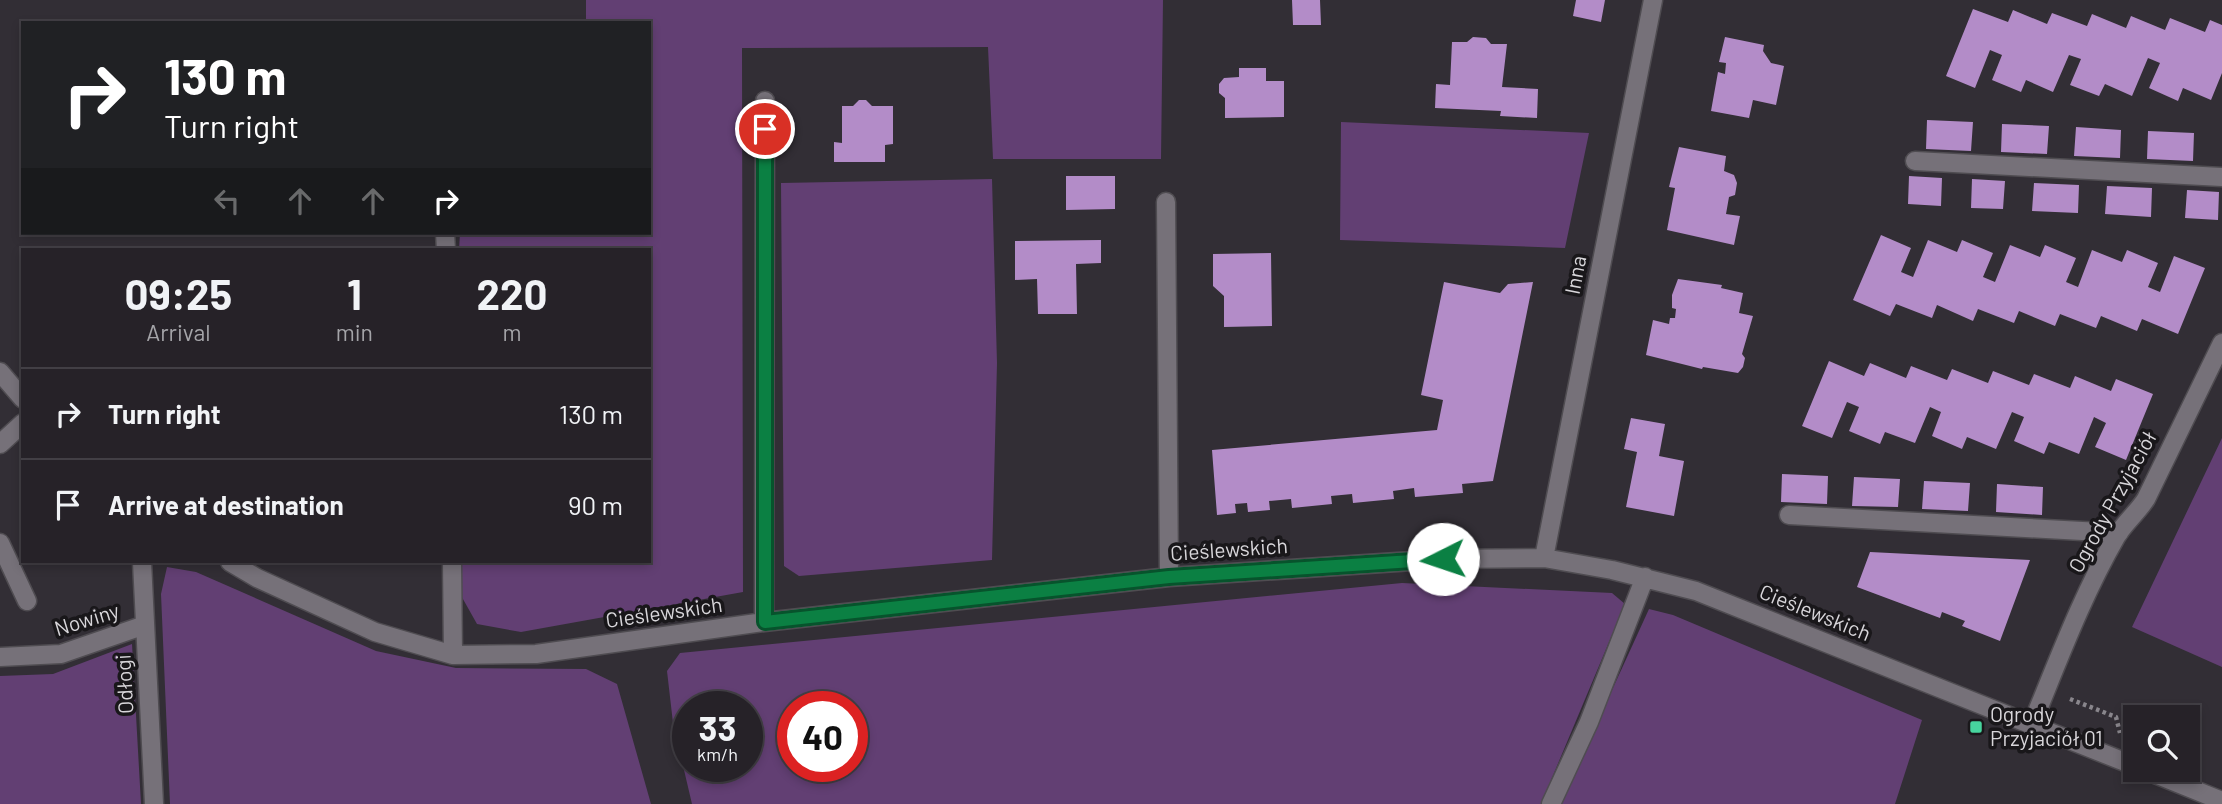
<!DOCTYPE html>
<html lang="en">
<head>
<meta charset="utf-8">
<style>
	:root { --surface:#262228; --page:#322f34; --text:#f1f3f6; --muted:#a4a4a8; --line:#423f45 }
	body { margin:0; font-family:Barlow,sans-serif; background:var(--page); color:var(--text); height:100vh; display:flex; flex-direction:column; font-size:26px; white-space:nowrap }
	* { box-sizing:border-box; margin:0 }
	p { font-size:23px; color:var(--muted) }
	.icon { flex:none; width:38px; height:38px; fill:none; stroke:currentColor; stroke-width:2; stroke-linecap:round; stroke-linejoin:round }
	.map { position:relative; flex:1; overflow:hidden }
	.details { position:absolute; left:21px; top:248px; width:630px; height:315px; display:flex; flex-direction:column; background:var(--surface); border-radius:0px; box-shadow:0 4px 10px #0003,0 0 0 2px var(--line) }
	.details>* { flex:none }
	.banner { position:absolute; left:21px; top:21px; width:630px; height:214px; border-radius:0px; box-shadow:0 4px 10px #0003,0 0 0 2px var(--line); background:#202124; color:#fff; overflow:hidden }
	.fabs { position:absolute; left:2123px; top:705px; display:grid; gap:14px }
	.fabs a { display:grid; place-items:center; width:77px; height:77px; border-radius:0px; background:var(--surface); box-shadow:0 4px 10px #0003,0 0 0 2px var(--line); font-size:35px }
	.speed { position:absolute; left:672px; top:691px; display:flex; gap:14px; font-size:35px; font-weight:700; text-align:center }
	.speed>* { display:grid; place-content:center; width:91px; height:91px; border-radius:50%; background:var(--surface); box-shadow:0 4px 10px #0003,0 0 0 2px var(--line); line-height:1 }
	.speed small { font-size:18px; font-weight:400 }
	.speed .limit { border:10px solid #d22; background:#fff; color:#111 }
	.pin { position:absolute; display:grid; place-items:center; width:60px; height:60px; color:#fff; margin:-30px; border:4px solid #fff; border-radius:50%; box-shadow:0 2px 7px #0007 }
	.me { position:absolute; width:77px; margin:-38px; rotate:266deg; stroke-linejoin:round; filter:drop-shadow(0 0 5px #0008) }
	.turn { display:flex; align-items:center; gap:24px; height:147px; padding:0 28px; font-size:32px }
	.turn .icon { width:91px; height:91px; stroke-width:2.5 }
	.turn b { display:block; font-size:49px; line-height:60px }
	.lanes { display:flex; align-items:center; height:66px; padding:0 28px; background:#0003; justify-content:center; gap:35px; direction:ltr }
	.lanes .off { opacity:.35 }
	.eta { display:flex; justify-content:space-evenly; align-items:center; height:119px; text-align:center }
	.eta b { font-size:42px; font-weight:700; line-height:49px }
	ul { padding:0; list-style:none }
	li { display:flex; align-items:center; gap:21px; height:91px; padding:0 28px; border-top:2px solid var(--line) }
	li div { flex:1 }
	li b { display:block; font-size:26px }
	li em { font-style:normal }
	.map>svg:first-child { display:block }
	.green { fill:#623f73; fill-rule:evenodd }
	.building { fill:#b38cc8 }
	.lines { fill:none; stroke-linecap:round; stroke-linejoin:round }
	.minor-casing { stroke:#4f4c51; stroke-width:21 }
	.path { stroke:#89868c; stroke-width:4.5; stroke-dasharray:3.5 3.5; stroke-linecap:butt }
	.minor { stroke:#767179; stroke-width:18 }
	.route-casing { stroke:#07532c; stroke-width:18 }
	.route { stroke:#0b8043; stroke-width:12 }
	.poi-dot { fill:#47d49e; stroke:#19171a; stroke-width:2.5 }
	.labels { text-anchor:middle; stroke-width:7; stroke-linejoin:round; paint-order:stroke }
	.street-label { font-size:21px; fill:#d8d6da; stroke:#19171a }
	.poi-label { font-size:21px; fill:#d8d6da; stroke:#19171a; text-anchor:start }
</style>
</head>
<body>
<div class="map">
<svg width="2222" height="804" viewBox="0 0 2222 804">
	<rect width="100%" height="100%" fill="#322e35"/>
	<path class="green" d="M586,0h577l-2,159h-168l-5,-112 -246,1 1,544 -222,40 -44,-8 -18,-32 3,-30h187v-312h-190l1,-17h189v-210h-63z
		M1341,122l248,11 -24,115 -225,-8z
		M992,179l5,184 -5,197 -193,16 -15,-10 -3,-383z
		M2222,438v229l-90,-40z
		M167,567l29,5 180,79 80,17 130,1 31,15 34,120h-481l-9,-210z
		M1402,583l210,10 13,11 -84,200h-849l-19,-81 -6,-52 13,-18zM688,707h59v59h-59zM793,707h59v59h-59z
		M1649,609l24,6 249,105 -27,84h-335z
		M132,644l9,160h-141v-128l53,-2z"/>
	<path class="building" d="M1292,0h28l1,25h-28z
		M1576,0h29l-4,22 -28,-6z
		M1973,9l35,13 5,-12 34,14 5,-11 35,13 5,-12 34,14 5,-12 34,14 5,-12 35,14 5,-12 12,5v48l-11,27 -28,-12 -5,13 -29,-13 11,-25 -12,-5 -16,38 -27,-12 -6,12 -29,-11 11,-26 -12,-4 -16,37 -27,-12 -5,12 -29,-12 10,-25 -12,-5 -15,38 -29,-12z
		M1473,37l13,1 5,6h16l-5,43 36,2 -1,29 -37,-2 1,-5 -66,-3 1,-24 14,1 2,-43h15z
		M1725,37l39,8 -1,6 8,12 13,3 -8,39 -23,-5 -4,18 -38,-7 7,-39 7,2 1,-11 -7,-1z
		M1239,68h27v13h18v36l-59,1v-20l-6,-5v-9l5,-6 15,-1z
		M859,100h7l6,6h21v38l-8,1v17h-51v-20l8,1v-37h11z
		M1927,120l46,2 -2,29 -45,-2z
		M2002,124l47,2 -2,28 -46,-2z
		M2076,127l45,3 -1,28 -46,-2z
		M2148,131l46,2 -1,28 -46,-2z
		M1679,147l47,9 -2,15 10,4 3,8 -2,12 -6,2 -3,17 14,2 -6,29 -67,-15 8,-42 -6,-1z
		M1066,176h49v33l-49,1z
		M1909,176l33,2 -1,28 -33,-2z
		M1972,179l33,2 -2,28 -32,-1z
		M2034,183l45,2 -1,28 -46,-2z
		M2107,186l45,2 -1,29 -46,-3z
		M2187,190l32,2 -1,28 -33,-2z
		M1881,235l30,13 -10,24 12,5 15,-37 29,12 5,-12 31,13 -10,24 12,5 15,-37 30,12 5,-12 31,13 -10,24 12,5 14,-37 30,12 5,-12 31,13 -10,24 12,5 14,-36 31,12 -27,66 -36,-15 -5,12 -36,-15 -5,12 -36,-14 -5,12 -36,-15 -5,12 -36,-14 -5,12 -36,-16 -5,13 -36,-14 -6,12 -37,-16z
		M1101,240v23l-25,1 1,50h-39l-1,-35 -22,1v-39z
		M1271,253l1,73 -48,1v-31l-11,-10v-32z
		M1678,279l44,6 -1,3 22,5 -4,20 14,3 -11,38 3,4 -2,9 -5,6 -35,-6 -1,2 -56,-14 7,-35 16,4 1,-6h5l1,-9 -4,-1v-13z
		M1444,282l56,11 8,-9 25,-2 -40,199 -31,3 1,9 -48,4 -1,-9 -21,3 1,8 -41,4 -1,-9 -21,2 1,8 -40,4 -1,-9 -22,2 1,9 -22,2 -1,-9 -12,1 1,9 -19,2 -5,-65 225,-20 6,-30 -22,-5z
		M1829,361l35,15 6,-13 36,15 5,-12 36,14 5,-11 36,14 5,-12 36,14 5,-11 36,14 5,-12 36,15 5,-12 37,15 -27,66 -31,-13 11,-24 -12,-6 -15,37 -30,-12 -5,12 -30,-13 10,-24 -12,-5 -16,37 -29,-12 -5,12 -30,-13 9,-24 -11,-5 -15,36 -30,-11 -5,12 -31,-13 10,-24 -12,-5 -15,36 -30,-12z
		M1631,418l34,6 -6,32 25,5 -10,55 -48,-9 11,-55 -13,-3z
		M1782,474l46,2 -1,28 -46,-2z
		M1854,477l46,2 -2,28 -46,-1z
		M1924,481l46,2 -2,28 -46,-2z
		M1997,484l46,3 -1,28 -46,-3z
		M1870,552l160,8 -30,81 -38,-15 3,-5 -23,-9 -2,6 -83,-31z"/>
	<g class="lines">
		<g class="minor-casing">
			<path id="minor" d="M1915,161l307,16
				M1166,202l3,375
				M445,233l1,17
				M0,372l23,27
				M0,444l23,-21
				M1789,515l330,18
				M0,543l27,58
				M1544,558l109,-558
				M142,562l12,242
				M230,562l27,16 118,54 78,23 83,-1 228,-32 405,-45 274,-18 101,-1 68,12 84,21 439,175
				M452,562l1,93
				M764,622l1,-521
				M0,657l61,-3 84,-29
				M2032,724c26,-63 50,-128 84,-187 8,-14 21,-24 30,-38l76,-156
				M2145,770l77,31
				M1551,804l38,-82 56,-145"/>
		</g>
		<path class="path" d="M2070,699l46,18 4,16"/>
		<use href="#minor" class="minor"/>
	</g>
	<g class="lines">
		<g class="route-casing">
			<path id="route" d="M765,129v493l404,-45 274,-18"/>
		</g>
		<use href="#route" class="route"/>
	</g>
	<rect class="poi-dot" x="1969" y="720" width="14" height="14" rx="3.5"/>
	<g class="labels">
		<g class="street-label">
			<text transform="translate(1576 275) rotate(-79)" y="7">Inna</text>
			<text transform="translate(2113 502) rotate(-61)" y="7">Ogrody Przyjaciół</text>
			<text transform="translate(1229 550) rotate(-4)" y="7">Cieślewskich</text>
			<text transform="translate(664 613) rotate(-8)" y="7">Cieślewskich</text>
			<text transform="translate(1815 613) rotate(22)" y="7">Cieślewskich</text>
			<text transform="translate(87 620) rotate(-17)" y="7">Nowiny</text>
			<text transform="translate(125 684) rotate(-93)" y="7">Odłogi</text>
		</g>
		<g class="poi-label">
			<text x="1990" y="722">Ogrody<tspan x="1990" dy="24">Przyjaciół 01</tspan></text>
		</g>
	</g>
</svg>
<div class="fabs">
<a><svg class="icon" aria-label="search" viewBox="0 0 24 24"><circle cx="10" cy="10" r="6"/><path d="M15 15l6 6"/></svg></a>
</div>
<div class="speed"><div>33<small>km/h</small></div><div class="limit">40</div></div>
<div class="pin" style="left:765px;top:129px;background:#d93025"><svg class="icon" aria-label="arrive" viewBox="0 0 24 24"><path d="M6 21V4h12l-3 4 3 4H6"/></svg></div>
<svg class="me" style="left:1443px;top:559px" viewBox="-20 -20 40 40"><circle r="19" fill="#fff"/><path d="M0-13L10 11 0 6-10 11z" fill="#0b8043"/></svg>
<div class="banner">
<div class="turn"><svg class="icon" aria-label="right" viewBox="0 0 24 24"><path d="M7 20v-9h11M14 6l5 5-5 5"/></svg><div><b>130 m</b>Turn right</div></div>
<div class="lanes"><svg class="icon off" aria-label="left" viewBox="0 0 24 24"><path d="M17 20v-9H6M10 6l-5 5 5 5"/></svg><svg class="icon off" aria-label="ahead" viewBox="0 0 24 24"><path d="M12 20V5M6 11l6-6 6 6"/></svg><svg class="icon off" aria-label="ahead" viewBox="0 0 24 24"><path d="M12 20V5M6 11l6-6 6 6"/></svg><svg class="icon" aria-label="right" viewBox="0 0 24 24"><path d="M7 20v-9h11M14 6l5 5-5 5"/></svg></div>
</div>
<section class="details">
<div class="eta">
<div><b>09:25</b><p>Arrival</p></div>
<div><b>1</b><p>min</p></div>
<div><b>220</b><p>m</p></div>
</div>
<ul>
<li><svg class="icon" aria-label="right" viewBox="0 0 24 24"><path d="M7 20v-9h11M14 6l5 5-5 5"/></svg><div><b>Turn right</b></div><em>130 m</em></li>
<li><svg class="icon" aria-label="arrive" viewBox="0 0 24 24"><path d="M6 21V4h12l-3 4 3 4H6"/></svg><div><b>Arrive at destination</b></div><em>90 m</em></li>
</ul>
</section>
</div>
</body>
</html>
